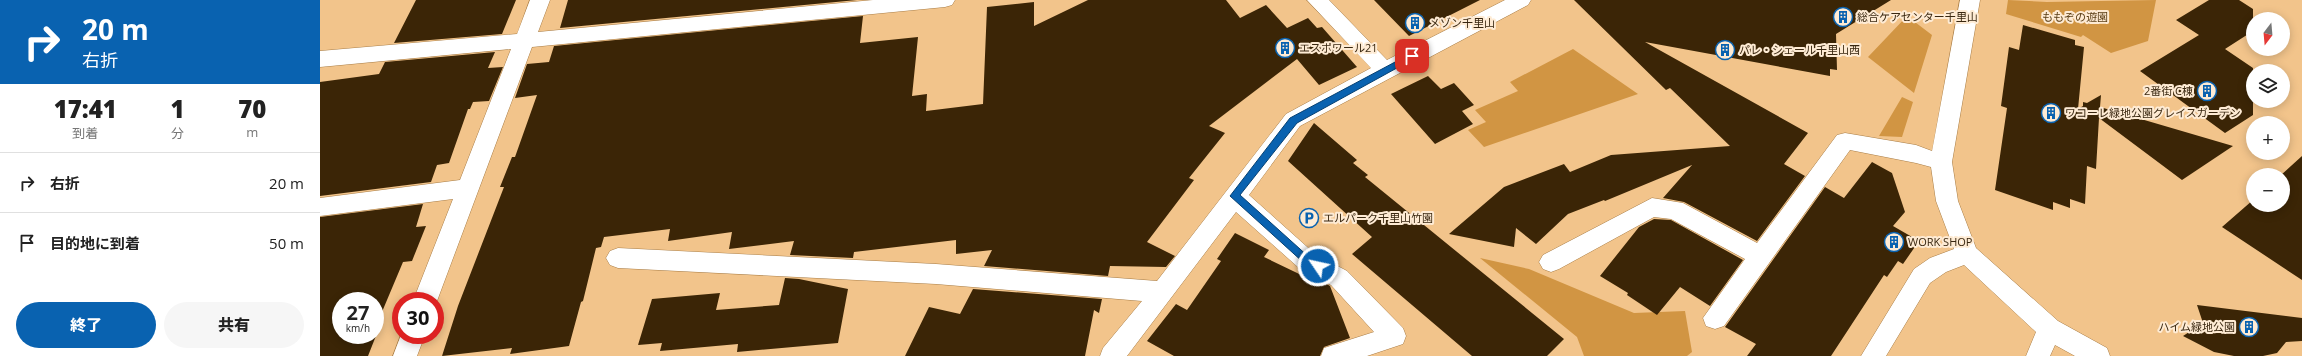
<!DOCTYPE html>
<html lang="ja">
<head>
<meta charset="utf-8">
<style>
	:root { --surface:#fff; --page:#f6f6f6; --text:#222; --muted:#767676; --line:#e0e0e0; --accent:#0962b0 }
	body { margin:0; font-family:"Open Sans","Noto Sans JP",sans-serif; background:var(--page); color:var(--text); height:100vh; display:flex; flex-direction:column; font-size:15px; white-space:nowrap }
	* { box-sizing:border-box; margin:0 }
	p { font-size:13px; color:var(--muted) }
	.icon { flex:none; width:22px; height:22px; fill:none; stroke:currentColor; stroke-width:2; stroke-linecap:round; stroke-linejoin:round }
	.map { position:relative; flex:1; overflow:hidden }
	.details { display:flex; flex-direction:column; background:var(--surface); width:320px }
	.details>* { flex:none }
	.banner { background:#0962b0; color:#fff; overflow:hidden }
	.needle { width:26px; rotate:196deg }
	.buttons { position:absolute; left:1926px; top:12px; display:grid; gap:8px }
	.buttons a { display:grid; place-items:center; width:44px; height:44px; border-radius:50%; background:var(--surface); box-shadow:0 2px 10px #0003; font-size:20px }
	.speed { position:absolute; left:12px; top:292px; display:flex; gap:8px; font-size:20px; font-weight:700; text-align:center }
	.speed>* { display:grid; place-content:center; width:52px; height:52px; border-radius:50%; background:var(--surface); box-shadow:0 2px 10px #0003; line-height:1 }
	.speed small { font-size:10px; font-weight:400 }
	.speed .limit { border:6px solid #d22; background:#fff; color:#111 }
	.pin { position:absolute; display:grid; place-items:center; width:34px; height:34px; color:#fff; margin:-17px; border-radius:8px; box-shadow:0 2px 6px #0006 }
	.me { position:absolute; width:44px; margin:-22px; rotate:304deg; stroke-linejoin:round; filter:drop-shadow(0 0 3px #0008) }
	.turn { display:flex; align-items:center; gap:14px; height:84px; padding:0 16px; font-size:18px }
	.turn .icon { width:52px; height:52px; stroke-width:2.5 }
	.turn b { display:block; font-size:28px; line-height:34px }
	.eta { display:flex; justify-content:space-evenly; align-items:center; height:68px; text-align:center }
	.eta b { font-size:24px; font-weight:800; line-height:28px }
	.cta { display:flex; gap:8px; margin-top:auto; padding:8px 16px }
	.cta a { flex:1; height:46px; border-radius:24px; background:var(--accent); color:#fff; font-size:16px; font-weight:800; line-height:46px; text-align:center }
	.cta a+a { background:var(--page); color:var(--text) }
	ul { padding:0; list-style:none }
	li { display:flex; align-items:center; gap:12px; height:60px; padding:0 16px; border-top:1px solid var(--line) }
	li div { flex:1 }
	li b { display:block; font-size:15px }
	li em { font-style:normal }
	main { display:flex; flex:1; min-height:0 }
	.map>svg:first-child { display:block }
	.green { fill:#d19543 }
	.building { fill:#3b2506; fill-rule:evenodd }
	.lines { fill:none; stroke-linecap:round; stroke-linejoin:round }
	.minor-casing { stroke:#a87d46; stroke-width:1 }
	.minor { fill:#fff; fill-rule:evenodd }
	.route { fill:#0962b0; stroke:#064072 }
	.labels { text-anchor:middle; stroke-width:4; stroke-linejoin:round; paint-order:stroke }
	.poi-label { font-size:11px; fill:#392710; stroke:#feebd4; text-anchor:start }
	.park-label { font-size:11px; fill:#583b12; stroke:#feebd4 }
</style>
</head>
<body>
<main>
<section class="details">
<div class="banner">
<div class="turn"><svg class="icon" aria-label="right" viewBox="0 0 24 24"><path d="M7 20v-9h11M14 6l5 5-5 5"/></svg><div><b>20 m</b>右折</div></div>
</div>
<div class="eta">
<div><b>17:41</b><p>到着</p></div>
<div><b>1</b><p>分</p></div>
<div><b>70</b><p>m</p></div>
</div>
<ul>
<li><svg class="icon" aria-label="right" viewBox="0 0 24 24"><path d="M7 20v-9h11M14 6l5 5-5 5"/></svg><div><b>右折</b></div><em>20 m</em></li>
<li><svg class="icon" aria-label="arrive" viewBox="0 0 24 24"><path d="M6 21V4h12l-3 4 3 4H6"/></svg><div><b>目的地に到着</b></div><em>50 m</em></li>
</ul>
<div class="cta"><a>終了</a><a>共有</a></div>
</section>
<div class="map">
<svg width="1982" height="356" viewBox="0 0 1982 356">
	<rect width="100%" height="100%" fill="#f2c48b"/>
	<path class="green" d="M1688,0l39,2 109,-2 -8,41 -37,12 -28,-18 -2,2 -75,-23z
		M1587,16l25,19 -18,58 -46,-36z
		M1253,49l65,45 -154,53 -16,-17 18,-8 -11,-12 43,-19 -8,-9z
		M1582,97l11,5 -11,35 -23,-1z
		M1160,258l49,11 105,44 51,-2 7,41 -5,4h-103l-7,-19z"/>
	<path class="building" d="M96,0h100l-14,34 -108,9z
		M248,0h289l-297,28z
		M768,0h138l14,18 26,-13 21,23 21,-10 9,10 5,-1 35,40 -38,18 -22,-26 -88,67 16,7 -36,45 5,2 -47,62 28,14 -9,11 -56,-1 -2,10 -124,-10 8,-16 -36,4v-14l-102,12 -1,6 -63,-3 4,-14 -65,8 3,-17 -64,9 2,-12 -66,8 -3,10 -5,1 -13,53 -2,1 -12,44 -59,8 2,-6 -70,8 16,-50 46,-119h-4l12,-30h3l22,-62 -22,3 12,-34 22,-2 5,-16 309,-30 -3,27 58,-6 -6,59 15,-2 -1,17 57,-7 4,-97 47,-5v24z
		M1054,0h106l-71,36z
		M1254,0h317l-55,34 1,36 -7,-1v7l-185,-34 163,91 -24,31 21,12 -48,65 -73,-39 -21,-4 29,-33 -87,36 -1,-1 -36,14 -32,30 -20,-16 -2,19 -65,-13 55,-47 60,-23 6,8 41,-17 119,-9 -60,-58 -4,2z
		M1889,0h30l14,9v22l-28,18 28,19v47l-28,18 -85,-62 59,-36 -23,-15z
		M1703,25l52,15v5l9,2 -6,62 5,-3v-4l4,1 14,-8 -1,12 133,39 -51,34 -83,-62 -3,51 -9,-3 -2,38 -15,-5v9l-17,-6v8l-58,-20 12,-82 -6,-2 8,-59 10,3z
		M175,52l-7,16 15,-1 -14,34 -16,1 -3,7h-2l-19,54 -12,2 -6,17 -111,14v-114l59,-8 6,-12z
		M1108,76l13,13 13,-6 20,22 -12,6 11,13 -38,20 -44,-50z
		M994,123l43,37 -4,3 15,12 -3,2 199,162 -17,17h-75l-120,-102 20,-17 -84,-76z
		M1982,156v124l-80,-53 31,-27v5h30v-30h-2z
		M1552,162l20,11 13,39 -12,14 26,15 -16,23 -5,-3 -11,16 -3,-2 -53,81h-84l9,-12 -31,-17 100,-140 19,11z
		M103,204l-7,23 10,-1 -14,35 -9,1 -24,57 4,-1 -15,38h-48v-139zM21,301h34v34h-34z
		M1334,219l17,1 72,40 -33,46 -30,-19 -23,28 -30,-20 1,-2 -28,-17 39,-49z
		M915,233l34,17 -5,7 54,26 3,-2 9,5 20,52 -26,9 -4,9h-146l-27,-15 29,-37 11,6 34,-49 -4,-2z
		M465,278l14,1 49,10 -10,54 -101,9 1,-8 -78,7 2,-8 -24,2 14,-46 68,-6 -4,17 63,-5z
		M653,289l129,10 -3,14 -5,-3 -9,46h-180l24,-49 31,7z
		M1877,305l105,13v23l-16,1 -9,11 -14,3h-29l-20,-4 -31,-16 20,-13z"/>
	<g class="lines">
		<g class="minor-casing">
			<path id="minor" d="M210,0h20l-12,32 335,-32h82l-3,5 -7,2 -413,40 -95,254 -2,4v-4h-22l40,-102 -133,17v-18l140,-18 51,-131 -191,18v-16l197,-17z
				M987,0h22l58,60 118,-60h26l-3,5 -228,121 -51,69 66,59 32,17 56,57 3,8 -3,8 -36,12h-46l3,-8 50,-16 -43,-47 -32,-17 -63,-56 -109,144h-27l3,-8 39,-47 -206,-17 -318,-16 -8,-3 -4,-7 4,-7 8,-3 318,16 221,17 129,-167 85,-46z
				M1640,0h20l-28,162 6,39 18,47 82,73 49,27 3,8h-35l-20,-11 -5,11h-24l10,-24 -72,-67 -18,7 -16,11 -44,73h-25l53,-87 16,-11 24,-9 -18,-48 -5,-34 -15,-4 -66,-13 -126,176 -9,3 -9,-3 -3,-8 42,-59 -74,-40 -17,-2 -95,52 -8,3 -8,-3 -4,-7 4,-7 109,-57 31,5 74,40 80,-108 8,-2 71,12 16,6z
				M81,335h24l-8,21h-24z"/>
		</g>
		<use href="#minor" class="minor"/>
	</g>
	<path class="route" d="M1092,53l5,3 -2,2 -118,65 -57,72 70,63 11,5v6l-3,1 -14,-7 -74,-67 60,-78z"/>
	<defs>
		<g id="building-ring" transform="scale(1)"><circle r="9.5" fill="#feebd4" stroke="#0962b0" stroke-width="1.5"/><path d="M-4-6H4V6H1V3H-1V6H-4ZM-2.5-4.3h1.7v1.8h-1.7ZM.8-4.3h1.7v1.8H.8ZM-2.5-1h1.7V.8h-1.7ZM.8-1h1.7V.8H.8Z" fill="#0962b0"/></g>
		<g id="parking-ring" transform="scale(1)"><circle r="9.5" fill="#feebd4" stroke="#0962b0" stroke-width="1.5"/><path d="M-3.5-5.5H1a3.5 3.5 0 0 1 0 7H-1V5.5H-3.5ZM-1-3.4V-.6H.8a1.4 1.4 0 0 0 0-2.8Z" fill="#0962b0"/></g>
	</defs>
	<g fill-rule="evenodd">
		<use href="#building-ring" x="1523" y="17"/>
		<use href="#building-ring" x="1095" y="23"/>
		<use href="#building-ring" x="965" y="48"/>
		<use href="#building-ring" x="1405" y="50"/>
		<use href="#building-ring" x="1887" y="91"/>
		<use href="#building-ring" x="1731" y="113"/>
		<use href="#parking-ring" x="989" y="218"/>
		<use href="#building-ring" x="1574" y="242"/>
		<use href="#building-ring" x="1929" y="327"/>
	</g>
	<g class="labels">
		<g class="poi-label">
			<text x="1537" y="21">総合ケアセンター千里山</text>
			<text x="1109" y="27">メゾン千里山</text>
			<text x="979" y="52">エスポワール21</text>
			<text x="1419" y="54">パレ・シェール千里山西</text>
			<text x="1873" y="95" text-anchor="end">2番街 C棟</text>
			<text x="1745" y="117">ワコーレ緑地公園グレイスガーデン</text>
			<text x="1003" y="222">エルパーク千里山竹園</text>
			<text x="1588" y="246">WORK SHOP</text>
			<text x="1915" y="331" text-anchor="end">ハイム緑地公園</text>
		</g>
		<g class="park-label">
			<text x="1755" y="21">ももぞの遊園</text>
		</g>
	</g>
</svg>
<div class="buttons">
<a><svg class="needle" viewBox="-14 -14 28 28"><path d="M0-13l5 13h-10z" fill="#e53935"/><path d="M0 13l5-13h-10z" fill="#767676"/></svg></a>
<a><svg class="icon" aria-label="layers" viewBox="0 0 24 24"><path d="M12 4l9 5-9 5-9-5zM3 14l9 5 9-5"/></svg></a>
<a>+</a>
<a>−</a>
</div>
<div class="speed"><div>27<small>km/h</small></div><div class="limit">30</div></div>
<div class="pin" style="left:1092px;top:56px;background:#d93025"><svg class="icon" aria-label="arrive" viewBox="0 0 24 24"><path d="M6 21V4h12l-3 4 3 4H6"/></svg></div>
<svg class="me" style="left:998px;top:266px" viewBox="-20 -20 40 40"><circle r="17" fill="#0962b0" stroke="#fff" stroke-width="3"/><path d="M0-11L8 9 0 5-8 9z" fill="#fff"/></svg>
</div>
</main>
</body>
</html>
